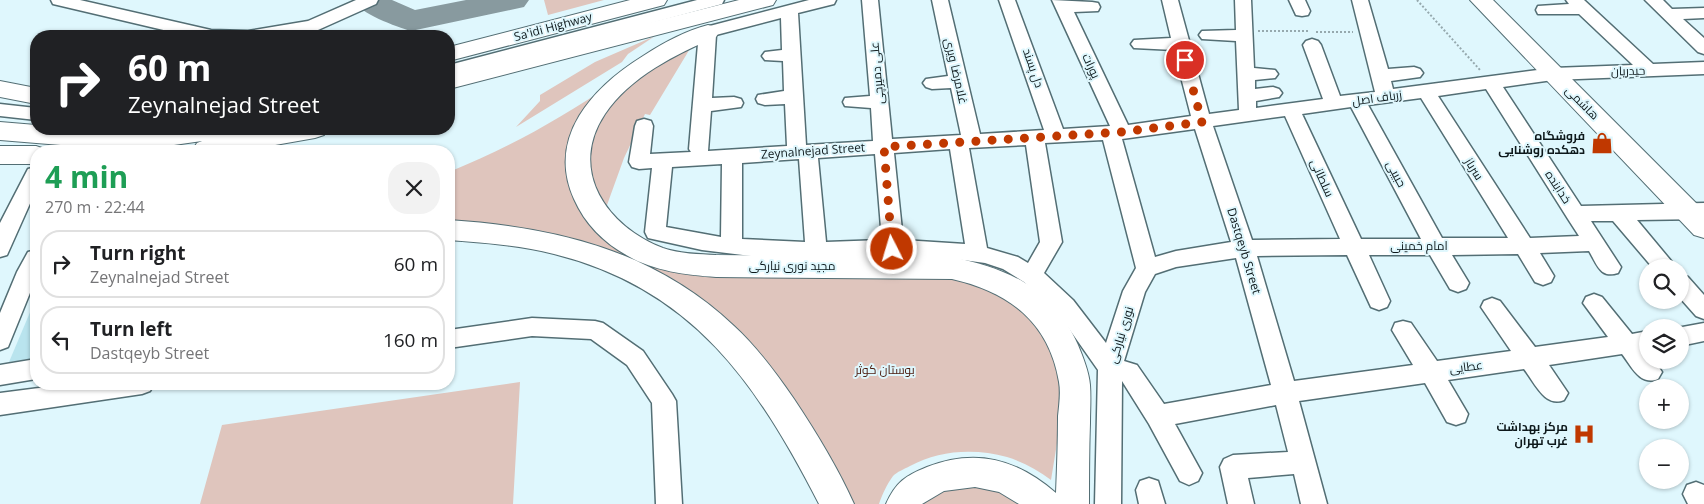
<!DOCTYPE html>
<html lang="en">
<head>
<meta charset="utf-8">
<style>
	:root { --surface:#fff; --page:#f2f2f2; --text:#202124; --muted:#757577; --line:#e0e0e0 }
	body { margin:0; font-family:"Open Sans",Cairo,sans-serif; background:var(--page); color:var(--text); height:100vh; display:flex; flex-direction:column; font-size:19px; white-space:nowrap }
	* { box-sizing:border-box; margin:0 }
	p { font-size:16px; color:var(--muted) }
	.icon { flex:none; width:28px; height:28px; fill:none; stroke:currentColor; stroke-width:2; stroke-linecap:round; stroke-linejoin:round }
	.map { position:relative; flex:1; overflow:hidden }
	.details { position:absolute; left:30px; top:145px; width:425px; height:245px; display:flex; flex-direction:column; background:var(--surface); border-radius:20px; box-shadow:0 1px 4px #0004 }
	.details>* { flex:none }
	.top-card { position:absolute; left:30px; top:30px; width:425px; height:105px; border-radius:20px; box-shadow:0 1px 4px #0004; background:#202124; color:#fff; overflow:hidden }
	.buttons { position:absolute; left:1639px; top:259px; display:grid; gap:10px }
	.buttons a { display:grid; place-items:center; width:50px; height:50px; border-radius:50%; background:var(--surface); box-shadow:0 1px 4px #0004; font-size:25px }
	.pin { position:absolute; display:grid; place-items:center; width:42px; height:42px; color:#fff; margin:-21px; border:2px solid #fff; border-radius:50%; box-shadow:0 1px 5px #0007 }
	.me { position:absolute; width:55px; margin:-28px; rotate:355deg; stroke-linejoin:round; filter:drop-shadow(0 0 4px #0008) }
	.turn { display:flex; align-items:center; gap:18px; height:105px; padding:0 15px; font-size:22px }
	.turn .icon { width:65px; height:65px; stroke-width:2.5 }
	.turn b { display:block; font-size:35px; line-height:42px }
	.round { display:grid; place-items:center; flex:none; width:52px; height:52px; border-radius:20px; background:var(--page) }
	.summary { display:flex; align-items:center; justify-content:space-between; height:85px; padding:0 15px }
	h1 { font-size:30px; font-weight:700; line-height:38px; color:#1e9e55 }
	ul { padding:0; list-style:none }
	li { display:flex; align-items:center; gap:15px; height:68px; margin:0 10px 8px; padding:0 5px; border:2px solid var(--line); border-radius:20px }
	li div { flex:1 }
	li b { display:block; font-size:19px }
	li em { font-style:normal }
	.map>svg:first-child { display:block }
	.green { fill:#dfc5bd }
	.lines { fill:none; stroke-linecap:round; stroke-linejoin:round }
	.taxiway { fill:#889a9f; fill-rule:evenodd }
	.building { fill:#b9e4ee }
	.minor-casing { stroke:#536e74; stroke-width:3 }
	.major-casing { stroke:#536e74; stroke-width:2 }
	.highway-casing { stroke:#536e74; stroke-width:2 }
	.path { stroke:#96a9ae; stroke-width:2; stroke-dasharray:2 2; stroke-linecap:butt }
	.minor { fill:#fff; fill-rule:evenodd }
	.major { fill:#fff; fill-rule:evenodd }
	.highway { fill:#fff; fill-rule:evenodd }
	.route { stroke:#c03800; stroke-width:9; stroke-dasharray:0 16.2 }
	.labels { text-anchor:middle; stroke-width:4; stroke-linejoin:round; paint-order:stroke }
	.street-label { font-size:12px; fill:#0d181b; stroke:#dff7fd }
	.poi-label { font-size:12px; font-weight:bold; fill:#0d181b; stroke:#dff7fd; text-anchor:end }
	.park-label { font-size:12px; fill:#4b1b0d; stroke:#dff7fd }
</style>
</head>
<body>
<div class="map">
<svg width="1704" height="504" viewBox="0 0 1704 504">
	<rect width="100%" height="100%" fill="#dff7fd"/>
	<path class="green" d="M544,0h60l-56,15z
		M655,36l-27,18 -6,8 -106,65 24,-26v-6l55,-33z
		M691,47l-41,68 -5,-1 -21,44 -17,47 -9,2 -8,-15 -1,-58 22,-34 45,-35z
		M612,84l-43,67 66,104 322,24 57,21 39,44 11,56 -13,80c-13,-10 -28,-18 -44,-23 -32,-9 -68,-7 -97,9 -6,3 -13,6 -17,10 -6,8 -11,19 -14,28h-29l-151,-203 -229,-77 -21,-1v-51c60,-24 110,-53 163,-88z
		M520,382l-7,122h-313l22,-79z
		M972,486l25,5 24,13h-99l25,-15z"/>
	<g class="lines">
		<path class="taxiway" d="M354,0h38l23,10 51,-10h63l-5,7 -113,24c-14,-4 -53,-18 -57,-31z"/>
	</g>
	<path class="building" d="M36,298v60l-27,4z"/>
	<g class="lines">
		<g class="minor-casing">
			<path id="minor" d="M51,0h29l131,30 37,1 60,-10 48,-21h22l-2,4 -58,26 -37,6h-92l-136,-32z
				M697,0h27l-2,4 -273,73v-12z
				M809,0h27l-2,4 -36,9 8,132 67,-4 -2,-33 -26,-2 -2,-4 2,-4 25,-2 -8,-96h16l14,139 69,-4 -10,-47 -19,1 -6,-2 -3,-4 3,-4 22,-3 -16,-76h16l32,134 64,-4 -45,-130h16l48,129 47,-3 -58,-126 40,2 6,1 2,4 -2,4 -24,1 54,113 63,-9 -17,-66 -40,-2 -3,-4 3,-4 37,-2 -9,-38h16l31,114 30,-4 -3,-69 -34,-2 -3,-4 3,-4 34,-1 -1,-30h16l3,68 21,2 3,4 -3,4 -20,2v9l18,-2 6,2 3,4 -3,4 -23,4v7l67,-9 -20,-54 3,-4 6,-2 6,2 3,4 19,51 35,-4 -23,-92h16l20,69 26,-2 6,2 3,4 -3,4 -29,4 2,8 160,-21 80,-3 -54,-51h-41l-2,-4 2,-4 31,-2 -3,-4h18l69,64 51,-2v12l-151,6 -50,7 78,119 123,-3v16l-67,1 40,48h-24l-40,-47h-22l30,46 -3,6c-18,6 -21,-9 -29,-22l-49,2 14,23 -3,6 -8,3 -8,-3 -17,-28 -66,1 17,28 -3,6 -8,3 -8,-3 -20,-34h-61l21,46 -3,6 -8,3 -8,-3 -24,-52 -90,1 37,125 119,-16 -21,-35 3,-7 8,-2 8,2 26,38 74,-10 -30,-44 3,-6 8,-3 8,3 35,46 73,-10 -25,-34 3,-6 8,-3 8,3 30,37 16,-3v29h6l8,12 -4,7c-18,7 -26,-12 -36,-25l-73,11 19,28 -4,7c-19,8 -29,-17 -40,-31l-76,11 20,34 -3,8 -9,3 -9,-3 -22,-39 -126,18 28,103h-26l-7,-30 -46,4 6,26h-26l-8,-37 4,-8 9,-4 55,-3 -12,-47 -101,19 27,49 -4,8 -9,4 -9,-4 -31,-57 -27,-43 -1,123h-26l3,-134 -40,-57 -34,-31 -21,-13 -18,-6 -29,-4 -29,-2 -114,1 -62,-2 -49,-6 -54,-12 -3,-6 7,-64 -13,1 -7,-2 -3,-5 6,-36 2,-5 7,-2 7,2 2,5 -3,28 41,-2 -2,-3 10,-117 3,-4zM781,18l1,32 -17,2 -3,4 3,4 18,1 1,30 -26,4 -2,4 2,4 7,2 20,-1 2,42 -79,5 3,-40 30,-4 2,-4 -2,-4 -7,-2 -22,1 4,-63zM1486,89l82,130 11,17 -49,2 -92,-142zM1421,98l87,140h-66l-74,-133zM1351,107l70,132h-60l-59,-125zM1285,116l55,123 -88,1 -39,-114zM1195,129l36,113 -55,9 -21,6 -33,-118zM1103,140l33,128 -13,23 -17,52 -33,-43 -29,-27 18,-31 -17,-99zM1026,145l14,97 -12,21 -10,-6 -31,-9 -18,-100zM950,149l15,95 -62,-4 -9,-87zM875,154l7,86 -56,2 -8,-84zM799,159l6,83 -63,-3v-76zM722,164l-1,73 -55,-10 6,-60zM1236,258l35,127 -107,19 -27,-39 -13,-4 21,-69 10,-18 21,-7z
				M1289,0h16l5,11 -2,4 -6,1 -6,-1z
				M1645,0h18l9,9 32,-1v10l-21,1 21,19v16l-6,-2z
				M0,104l36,4v12l-36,-4z
				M100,129h41l-2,5c-11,3 -26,3 -37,0z
				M36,167v23l-29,65 -7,2v-34l28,-54z
				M36,250v28l-28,69 -8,3v-37l17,-41 11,-20z
				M1680,274l8,3 16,18v24l-8,-3 -16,-18z
				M532,318l63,3 8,2 40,28 29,43 4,7 6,103h-26l-4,-101 -25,-38 -36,-26 -59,-3 -83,12v-18z
				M1704,323v18l-24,5v-18h-3z
				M36,359v20l-36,6v-20z
				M70,384h84l-4,7 -8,3 -142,21v-22z
				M1149,478l9,3 7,23h-26l-3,-14 4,-9z
				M1696,482l8,3v19h-16l-5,-10 4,-9z"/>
		</g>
		<g class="major-casing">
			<path id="major" d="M1470,0h23l211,211v27l-10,-3z
				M708,25l8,2 3,5 -3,5c-40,17 -86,40 -111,77 -38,57 3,113 58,134 17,6 36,6 53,7l236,2c57,12 101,31 126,88 5,12 11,27 12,40 1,13 0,26 0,38 -1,27 -1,54 -1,81h-70l-20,-12 -24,-5 -31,4 -22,13h-36c10,-22 19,-28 41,-37 49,-19 90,-8 129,26 1,-26 2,-51 2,-77 1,-10 3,-23 1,-34 -10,-60 -50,-90 -107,-103l-236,-2c-30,-2 -62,-6 -88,-21 -24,-13 -43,-32 -54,-57 -28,-62 19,-112 69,-143 20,-13 42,-25 65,-31z
				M449,220c106,7 205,30 285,106 23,21 42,47 60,73 22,33 44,69 60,105h-35c-62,-120 -125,-215 -265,-250 -35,-9 -70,-11 -105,-14z"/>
		</g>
		<g class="highway-casing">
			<path id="highway" d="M630,0h37l-3,5 -215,56v-14z
				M739,0h37l-3,5 -324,84v-16z
				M0,81l36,7v16l-36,-7z
				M0,122l36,3v4l73,2 50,-2h85l-3,5 28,-5h58l-3,6 -9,3 -74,13h-46l-2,-2 4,-6 5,-2 -35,5 -58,3 -109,-9z
				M0,146h36l9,3 1,2h-10v13h-36z"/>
		</g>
		<path class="path" d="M1417,0l63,70
			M1258,31h50
			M1316,32h37"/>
		<use href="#minor" class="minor"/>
		<use href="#major" class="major"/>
		<use href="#highway" class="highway"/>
	</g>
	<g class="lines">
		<path class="route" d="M892,249l-8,-102 238,-15 80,-10 -17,-62"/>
	</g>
	<defs>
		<g id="shop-bare" transform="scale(1.725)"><path d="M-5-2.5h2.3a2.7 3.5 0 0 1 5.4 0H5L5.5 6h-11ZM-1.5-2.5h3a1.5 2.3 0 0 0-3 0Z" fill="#c03800" stroke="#dff7fd" stroke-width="2.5" paint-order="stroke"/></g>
		<g id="hospital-bare" transform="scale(1.725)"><path d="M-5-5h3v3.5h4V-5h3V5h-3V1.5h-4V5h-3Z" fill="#c03800" stroke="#dff7fd" stroke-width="2.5" paint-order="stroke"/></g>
	</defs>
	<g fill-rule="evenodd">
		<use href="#shop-bare" x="1602" y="143"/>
		<use href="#hospital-bare" x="1584" y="434"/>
	</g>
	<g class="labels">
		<g class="street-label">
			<text transform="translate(553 27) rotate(-15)" y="4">Sa'idi Highway</text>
			<text transform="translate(1091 66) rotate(65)" y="4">پورات</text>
			<text transform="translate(1033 68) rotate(71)" y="4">دل پسند</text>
			<text transform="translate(956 71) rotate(77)" y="4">غلامرضا ویری</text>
			<text transform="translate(1628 71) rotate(-2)" y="4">حیدریان</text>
			<text transform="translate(877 73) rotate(-95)" y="4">علی دمیرچی</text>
			<text transform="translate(1377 98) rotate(-8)" y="4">زرباف اصل</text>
			<text transform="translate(1582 103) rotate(45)" y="4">هاشمی</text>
			<text transform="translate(813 151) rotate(-4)" y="4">Zeynalnejad Street</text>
			<text transform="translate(1474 169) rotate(58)" y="4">سرباز</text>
			<text transform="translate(1396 174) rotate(62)" y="4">حبیبی</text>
			<text transform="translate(1322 178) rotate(66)" y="4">سلطانی</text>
			<text transform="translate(1558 187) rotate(57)" y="4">خدابنده</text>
			<text x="1419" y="250">امام خمینی</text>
			<text transform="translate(1244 251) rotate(73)" y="4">Dastqeyb Street</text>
			<text x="792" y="270">مجید نوری نیارکی</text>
			<text transform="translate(1121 335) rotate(-73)" y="4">نوری نیارکی</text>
			<text transform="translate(1466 367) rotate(-7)" y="4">عطایی</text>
		</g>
		<g class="poi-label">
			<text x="1585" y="140">فروشگاه<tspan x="1585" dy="14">دهکده روشنایی</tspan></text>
			<text x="1568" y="431">مرکز بهداشت<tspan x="1568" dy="14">غرب تهران</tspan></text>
		</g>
		<g class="park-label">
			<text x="885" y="374">بوستان کوثر</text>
		</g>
	</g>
</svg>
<div class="buttons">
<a><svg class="icon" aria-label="search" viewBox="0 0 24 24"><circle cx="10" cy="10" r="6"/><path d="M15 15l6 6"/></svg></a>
<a><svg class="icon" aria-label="layers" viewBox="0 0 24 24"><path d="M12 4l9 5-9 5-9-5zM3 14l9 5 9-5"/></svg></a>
<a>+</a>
<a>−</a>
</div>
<div class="pin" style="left:1185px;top:60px;background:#d93025"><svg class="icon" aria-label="arrive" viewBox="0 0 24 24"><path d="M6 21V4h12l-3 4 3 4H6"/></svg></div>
<svg class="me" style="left:892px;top:249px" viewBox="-20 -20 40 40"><circle r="17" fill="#c03800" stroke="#fff" stroke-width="3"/><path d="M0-11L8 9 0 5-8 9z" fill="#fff"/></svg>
<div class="top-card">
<div class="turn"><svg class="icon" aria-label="right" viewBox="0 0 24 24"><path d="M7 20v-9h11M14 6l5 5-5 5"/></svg><div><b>60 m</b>Zeynalnejad Street</div></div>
</div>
<section class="details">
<div class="summary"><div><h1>4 min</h1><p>270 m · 22:44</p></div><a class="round"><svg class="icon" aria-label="close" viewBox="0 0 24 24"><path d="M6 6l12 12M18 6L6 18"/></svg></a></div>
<ul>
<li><svg class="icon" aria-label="right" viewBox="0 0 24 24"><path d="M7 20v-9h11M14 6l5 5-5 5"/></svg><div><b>Turn right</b><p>Zeynalnejad Street</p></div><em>60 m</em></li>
<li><svg class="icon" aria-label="left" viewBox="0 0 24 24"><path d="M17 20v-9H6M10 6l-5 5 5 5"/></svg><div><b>Turn left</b><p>Dastqeyb Street</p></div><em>160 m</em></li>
</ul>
</section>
</div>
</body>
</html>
